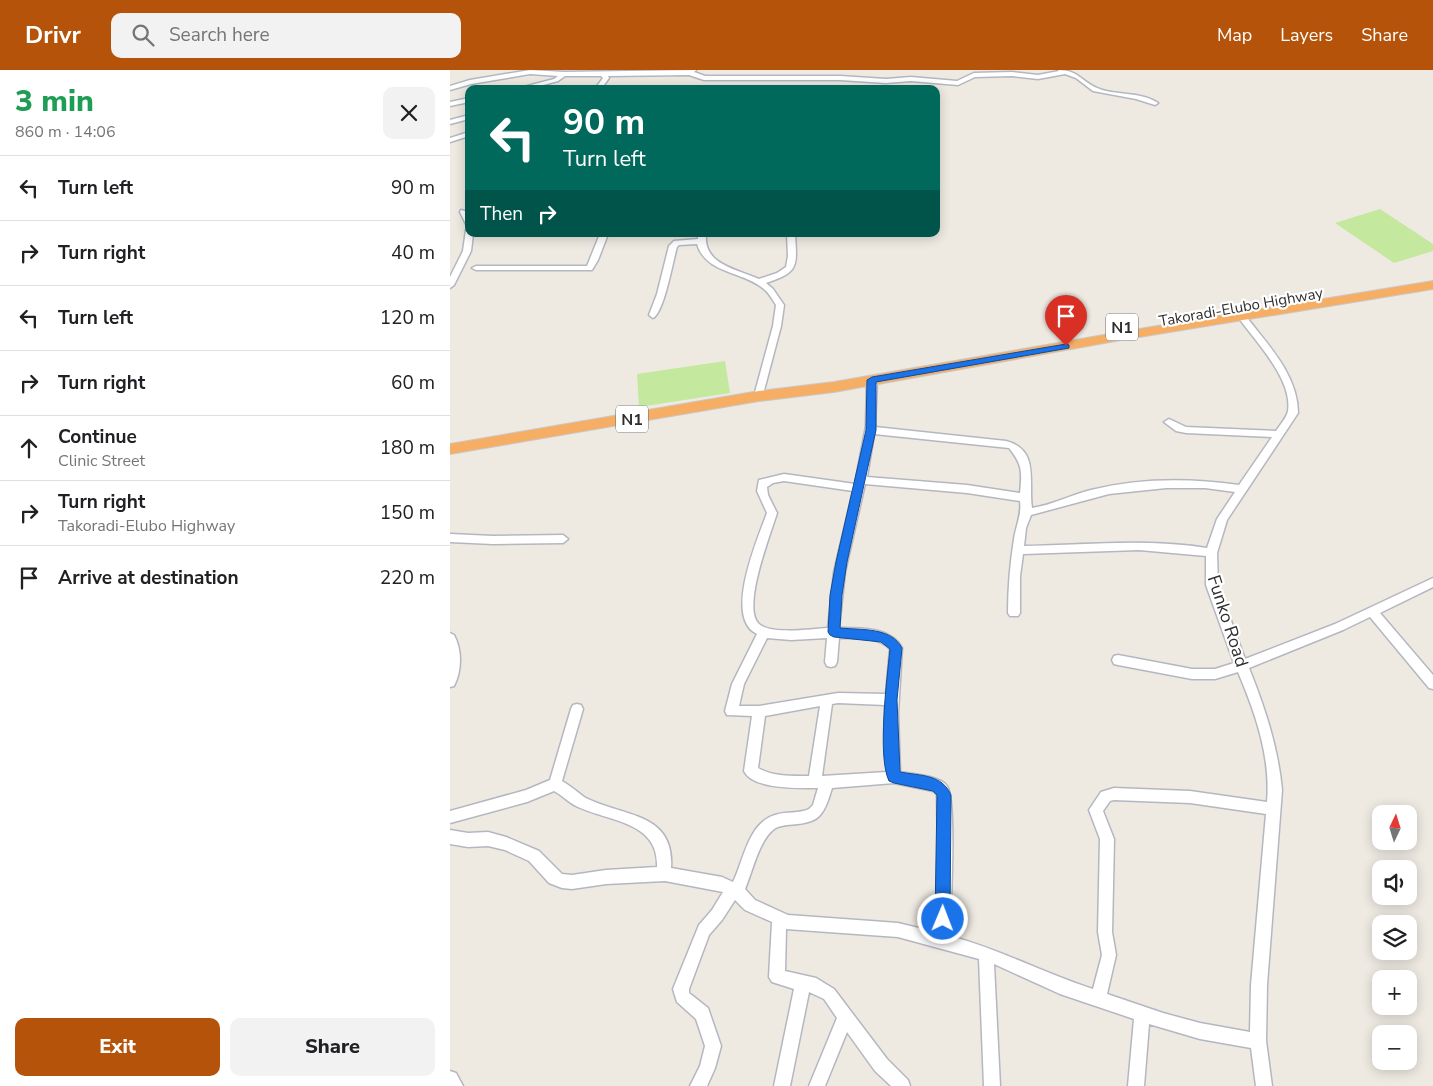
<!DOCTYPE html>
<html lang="en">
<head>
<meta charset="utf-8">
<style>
	:root { --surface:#fff; --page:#f2f2f2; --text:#202124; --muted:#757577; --line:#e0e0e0; --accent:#b45309 }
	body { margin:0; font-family:"Nunito Sans",sans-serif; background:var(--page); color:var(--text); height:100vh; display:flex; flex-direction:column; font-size:19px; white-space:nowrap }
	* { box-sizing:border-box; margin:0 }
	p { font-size:16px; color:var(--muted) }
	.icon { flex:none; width:28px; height:28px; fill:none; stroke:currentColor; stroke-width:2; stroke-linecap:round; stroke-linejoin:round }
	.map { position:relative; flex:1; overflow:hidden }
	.side { display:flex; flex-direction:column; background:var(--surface); width:450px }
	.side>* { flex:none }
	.guide { position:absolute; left:15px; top:15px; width:475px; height:152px; border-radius:10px; box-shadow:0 2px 12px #0003; background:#00695c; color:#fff; overflow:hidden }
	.needle { width:32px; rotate:4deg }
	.buttons { position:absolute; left:922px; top:735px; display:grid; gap:10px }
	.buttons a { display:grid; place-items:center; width:45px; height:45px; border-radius:10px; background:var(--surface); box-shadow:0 2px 12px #0003; font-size:25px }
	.pin { position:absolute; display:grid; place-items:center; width:42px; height:42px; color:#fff; margin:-51px -21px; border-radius:50% 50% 50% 0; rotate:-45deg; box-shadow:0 0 5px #0007 }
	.pin .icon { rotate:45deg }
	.me { position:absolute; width:55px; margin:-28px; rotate:1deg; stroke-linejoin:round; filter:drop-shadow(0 0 4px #0008) }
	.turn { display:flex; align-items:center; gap:18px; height:105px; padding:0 15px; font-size:22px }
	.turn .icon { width:65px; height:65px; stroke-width:2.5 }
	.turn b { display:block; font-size:35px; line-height:42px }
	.then { display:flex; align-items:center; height:48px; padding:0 15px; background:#0003; gap:10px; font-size:19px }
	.round { display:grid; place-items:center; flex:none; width:52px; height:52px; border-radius:10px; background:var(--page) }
	.summary { display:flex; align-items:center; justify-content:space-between; height:85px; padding:0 15px }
	h1 { font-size:30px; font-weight:800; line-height:38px; color:#1e9e55 }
	.primary-button { display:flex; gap:10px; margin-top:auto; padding:10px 15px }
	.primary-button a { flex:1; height:58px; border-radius:10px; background:var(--accent); color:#fff; font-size:20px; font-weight:800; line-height:58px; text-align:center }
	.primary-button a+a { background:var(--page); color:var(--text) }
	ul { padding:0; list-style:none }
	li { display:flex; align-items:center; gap:15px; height:65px; padding:0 15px; border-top:1px solid var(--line) }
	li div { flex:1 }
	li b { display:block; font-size:19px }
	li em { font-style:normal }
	header { display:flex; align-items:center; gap:30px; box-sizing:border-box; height:70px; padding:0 25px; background:var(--accent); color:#fff }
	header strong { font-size:24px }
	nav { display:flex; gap:28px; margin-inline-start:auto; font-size:18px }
	.search { width:350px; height:45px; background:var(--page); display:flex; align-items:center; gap:12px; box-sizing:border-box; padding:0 18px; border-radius:10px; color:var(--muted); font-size:19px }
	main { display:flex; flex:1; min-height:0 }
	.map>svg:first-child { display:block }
	.pitch { fill:#c3e89e }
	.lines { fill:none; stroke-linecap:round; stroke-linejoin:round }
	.minor-casing { stroke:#b5b7c0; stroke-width:3 }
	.highway-casing { stroke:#c9c9c9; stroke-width:2 }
	.minor { fill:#fff; fill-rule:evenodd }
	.highway { fill:#f6ae65; fill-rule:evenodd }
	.route { fill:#1a73e8; stroke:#114b97 }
	.labels { text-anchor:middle; stroke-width:4.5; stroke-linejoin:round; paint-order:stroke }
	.far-street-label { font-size:15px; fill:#2e2e2e; stroke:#fff }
	.shield { fill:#fff; stroke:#6d6d6d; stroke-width:1 }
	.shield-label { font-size:16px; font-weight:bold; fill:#2e2e2e }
	.street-label { font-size:18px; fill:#2e2e2e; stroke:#fff }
</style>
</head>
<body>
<header>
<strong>Drivr</strong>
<div class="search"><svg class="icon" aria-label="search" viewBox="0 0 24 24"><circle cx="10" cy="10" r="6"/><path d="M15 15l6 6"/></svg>Search here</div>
<nav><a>Map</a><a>Layers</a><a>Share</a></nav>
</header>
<main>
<section class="side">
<div class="summary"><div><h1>3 min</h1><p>860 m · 14:06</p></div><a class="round"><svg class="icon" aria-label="close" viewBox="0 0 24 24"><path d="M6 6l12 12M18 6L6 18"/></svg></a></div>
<ul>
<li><svg class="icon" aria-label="left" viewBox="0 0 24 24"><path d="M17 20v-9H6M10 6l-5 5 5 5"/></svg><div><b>Turn left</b></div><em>90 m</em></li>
<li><svg class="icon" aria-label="right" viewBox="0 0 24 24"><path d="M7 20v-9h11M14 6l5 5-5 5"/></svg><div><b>Turn right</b></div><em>40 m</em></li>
<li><svg class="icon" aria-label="left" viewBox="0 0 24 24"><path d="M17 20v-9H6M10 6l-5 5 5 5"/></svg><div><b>Turn left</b></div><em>120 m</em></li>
<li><svg class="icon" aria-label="right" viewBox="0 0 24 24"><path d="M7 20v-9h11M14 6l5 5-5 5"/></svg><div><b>Turn right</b></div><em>60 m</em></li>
<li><svg class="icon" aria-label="ahead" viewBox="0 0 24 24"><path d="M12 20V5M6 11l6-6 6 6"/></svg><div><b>Continue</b><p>Clinic Street</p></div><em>180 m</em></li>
<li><svg class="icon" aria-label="right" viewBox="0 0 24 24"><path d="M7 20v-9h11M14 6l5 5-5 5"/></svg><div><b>Turn right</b><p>Takoradi-Elubo Highway</p></div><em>150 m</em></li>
<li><svg class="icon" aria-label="arrive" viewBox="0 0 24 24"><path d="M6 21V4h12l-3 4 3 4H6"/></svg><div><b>Arrive at destination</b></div><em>220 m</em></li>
</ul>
<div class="primary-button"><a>Exit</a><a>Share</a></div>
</section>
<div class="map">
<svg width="983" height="1016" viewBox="0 0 983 1016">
	<rect width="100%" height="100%" fill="#eeeae2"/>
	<path class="pitch" d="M930,139l53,35v7l-39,12 -59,-40z
		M275,291l5,32 -91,14 -2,-33z"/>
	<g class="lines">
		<g class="minor-casing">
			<path id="minor" d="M80,0l34,2 132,-2 -2,2 11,4h135l46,3 25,-2 46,4 17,-8 38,-1 26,3 21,-4 -1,-1c20,0 23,11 39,18 17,8 43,3 61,15l-3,2 -19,-6 -43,-8 -17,-13 -11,-4 -27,5 -26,-3 -37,1 -17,8 -47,-4 -25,2 -46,-3h-136l-15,-5 -81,1 1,2 -8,11h-6l8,-11 -2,-2h-36l-7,5 -30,8h-12l38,-10 4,-3 -28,-2 -59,10 -21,6v-4l20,-6z
				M19,28v4l-19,4v-4z
				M19,45v4l-19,5v-4z
				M19,62v4l-19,6v-4z
				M11,140l7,2 1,12h-3l-6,-12z
				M16,160h3v4h4l-2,17 -17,34 -4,3v-11l13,-26z
				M150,164h8l-10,26 -6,10h-116l-4,-2 4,-2h111z
				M248,164h8c-3,31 31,35 53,45l18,-6 9,-6 2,-11 -1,-22h8c2,33 4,38 -29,49l7,6 11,16 -3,21 -19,72 -3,1 -5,-3 19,-70 3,-21c-4,-6 -7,-12 -12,-16 -21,-18 -58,-15 -67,-45l-18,1 -2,2c-4,13 -13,66 -24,71l-4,-3 8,-21 12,-48 5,-5 24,-2z
				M792,244l3,1c22,29 53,60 53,98l-71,107 -10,33 1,32 27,74 90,-35 98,-46v9l-53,26 53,62v14l-4,-1 -59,-71 -27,13 -94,38c16,40 29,79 33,122l-15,195 -1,56 6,45h-16l-5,-38 -51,-9 -51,-15 -5,62h-16l6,-67 -74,-25 -66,-30 6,122h-16l-5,-127 -81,-22 -112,-8 -1,42 31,7 18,11 53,70 21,21 2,6h-19l-16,-15 -28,-39 -22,54h-16l28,-68 -13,-19 -15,-7 -19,94h-16l20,-97 -22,-7 -3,-5 3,-55 -27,-12 -10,-10 -13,20 -13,15 -20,54v4l19,15 13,38 -6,22 -8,18h-17l10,-20 5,-20 -9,-27 -19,-17 -4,-13 26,-64 13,-15 11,-18 -58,-11 -59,3 -34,5 -10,-1 -13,-5 -20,-22 -24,-11 -17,-4 -20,1 -18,-3v-14l18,3 20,-1 18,5 33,14 23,23 10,1 34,-5 51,-3c2,-46 -48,-45 -81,-61 -8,-4 -14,-11 -22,-15l-27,11 -77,21v-12l76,-21 24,-10 21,-71 2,-4 4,-1 4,1 2,4 -21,72c9,5 15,11 22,16 37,20 91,14 87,71l51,9 11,5c11,-22 15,-59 42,-67 11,-4 24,-1 34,-6l4,-4 5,-17c-18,0 -65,2 -74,-17l8,-55 -25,-1 -2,-4 7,-27 25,-50c-34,-16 1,-96 10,-121l-10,-22 2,-11 25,-6 71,10 11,-58 1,-46 5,-3 5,3 -2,47 131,14c34,9 22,41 26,67 20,-3 39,-13 59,-18 48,-12 99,-12 148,-5l33,-48 -86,-4 -10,-2 -12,-9 5,-3 17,8 90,4c4,-6 11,-14 12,-20 5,-32 -33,-70 -50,-94zM424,364l135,14c14,17 13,25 11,45l-53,-8 -100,-8zM334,411l69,10 -19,81 -6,56c-16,1 -57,7 -69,-4 -18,-16 12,-91 18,-111l-9,-18 -1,-8 6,-4zM415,414l102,9 53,8c2,14 -4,24 -6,38 -4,25 -6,49 -6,74l2,3h8l2,-3v-37l3,-22 116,-4 67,6v29l28,78 -19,6h-23l-74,-14 -4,1 -2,4 2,4 4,1 74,14h23l23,-7c17,40 33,85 29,130l-77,-11 -76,-3 -13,4 -12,18 11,29 -2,93 4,23 -9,34c-49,-16 -94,-40 -143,-53 0,-24 7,-136 -3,-150 -6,-10 -36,-12 -47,-14l-2,-59 4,-65c-11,-21 -42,-20 -63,-20l6,-56zM716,418h39l30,4 -18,27 -10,29c-61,-10 -122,-3 -183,-2l2,-18 5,-13 78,-21zM317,568l24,2 36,-2 -2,24 2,4 4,1 4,-1 2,-4 2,-24c16,0 39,-2 51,11l-4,45 -48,-1 -79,13h-20l5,-22zM388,633l47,2v40l2,27 -65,4 10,-72zM370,636l-11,70c-16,0 -36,1 -51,-8l7,-52zM444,713l39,8 4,4 1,64 -3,73 -37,-9 -110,-8 -33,-15 -10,-11c7,-16 14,-48 28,-59 4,-4 9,-4 14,-5 32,-2 36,-7 45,-37zM664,730l76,3 76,11 -15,171 -1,47 -50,-9 -37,-10 -56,-19 9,-39 -4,-23 2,-93 -11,-28 7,-10z
				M0,464l43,2 70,-1 5,4 -5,4 -70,1 -43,-2z
				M0,563l4,2c8,15 8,35 0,51l-4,1z
				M0,1001l6,2 7,13h-13z"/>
		</g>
		<g class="highway-casing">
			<path id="highway" d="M983,211v8l-312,51 -287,52 -75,9 -309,53v-10l309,-53 75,-9 287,-50z"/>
		</g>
		<use href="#minor" class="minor"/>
		<use href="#highway" class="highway"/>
	</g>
	<path class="route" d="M616,274l3,1v3l-193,34v48l-29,132 -5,33 -2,33c21,2 51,-1 62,20l-5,52 3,72c21,4 42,2 51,23l-1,124 -2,5 -5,2 -5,-2 -3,-5 2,-124 -4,-4 -39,-8 -5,-2c-12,-25 -2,-102 1,-132l-9,-7 -47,-5 -4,-2 -2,-3 2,-37 6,-33 30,-132 1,-50 5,-3z"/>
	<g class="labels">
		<g class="far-street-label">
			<text transform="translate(791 237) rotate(-10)" y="5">Takoradi-Elubo Highway</text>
		</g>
		<g class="shield">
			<rect x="656" y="243.5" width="32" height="27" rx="4"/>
			<rect x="166" y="335.5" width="32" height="27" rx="4"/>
		</g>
		<g class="shield-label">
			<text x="672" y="263">N1</text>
			<text x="182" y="355">N1</text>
		</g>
		<g class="street-label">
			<text transform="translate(778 551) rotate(72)" y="6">Funko Road</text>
		</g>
	</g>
</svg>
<div class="buttons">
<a><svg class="needle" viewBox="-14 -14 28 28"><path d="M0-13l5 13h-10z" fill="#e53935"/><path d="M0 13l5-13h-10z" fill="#757577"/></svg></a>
<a><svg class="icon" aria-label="sound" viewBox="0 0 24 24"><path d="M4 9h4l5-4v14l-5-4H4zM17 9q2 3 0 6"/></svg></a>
<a><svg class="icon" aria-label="layers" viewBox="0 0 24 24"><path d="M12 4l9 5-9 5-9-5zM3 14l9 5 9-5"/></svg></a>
<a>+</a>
<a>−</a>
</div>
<div class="pin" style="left:616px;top:276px;background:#d93025"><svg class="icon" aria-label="arrive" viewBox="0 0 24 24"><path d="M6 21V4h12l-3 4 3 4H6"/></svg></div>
<svg class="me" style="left:493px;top:849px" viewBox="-20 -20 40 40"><circle r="17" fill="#1a73e8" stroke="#fff" stroke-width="3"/><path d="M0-11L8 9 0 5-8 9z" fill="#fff"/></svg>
<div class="guide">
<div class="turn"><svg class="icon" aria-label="left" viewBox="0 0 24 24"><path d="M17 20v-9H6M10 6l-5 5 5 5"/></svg><div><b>90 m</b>Turn left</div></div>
<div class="then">Then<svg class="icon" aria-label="right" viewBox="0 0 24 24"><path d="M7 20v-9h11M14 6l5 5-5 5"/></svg></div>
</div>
</div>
</main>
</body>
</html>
